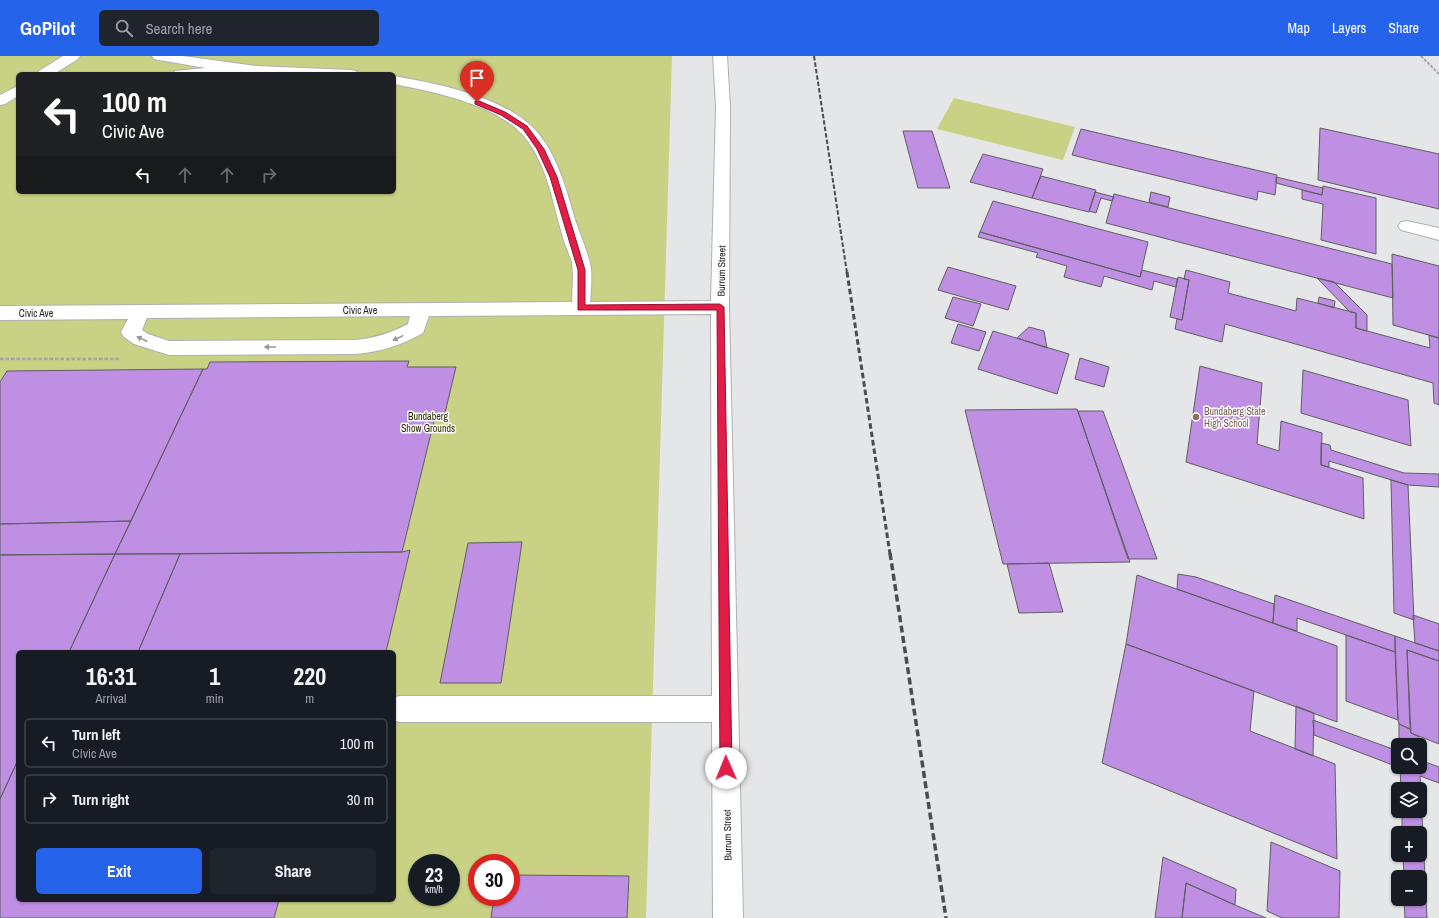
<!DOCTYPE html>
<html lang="en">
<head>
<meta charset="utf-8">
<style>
	:root { --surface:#171b24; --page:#20242c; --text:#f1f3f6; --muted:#9ea1a6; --line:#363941; --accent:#2563eb }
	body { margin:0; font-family:"Archivo Narrow",sans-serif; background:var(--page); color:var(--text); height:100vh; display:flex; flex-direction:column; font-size:15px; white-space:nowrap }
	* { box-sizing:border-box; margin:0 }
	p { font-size:13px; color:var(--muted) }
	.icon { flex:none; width:22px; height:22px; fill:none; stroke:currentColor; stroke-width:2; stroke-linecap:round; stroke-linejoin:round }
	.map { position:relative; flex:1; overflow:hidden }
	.drawer { position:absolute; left:16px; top:594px; width:380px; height:252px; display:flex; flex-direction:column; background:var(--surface); border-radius:6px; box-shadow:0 1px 3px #0004 }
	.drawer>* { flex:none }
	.guide { position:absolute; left:16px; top:16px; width:380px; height:122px; border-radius:6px; box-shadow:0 1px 3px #0004; background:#202124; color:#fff; overflow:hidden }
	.controls { position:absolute; left:1391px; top:682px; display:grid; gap:8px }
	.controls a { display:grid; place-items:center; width:36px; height:36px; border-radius:6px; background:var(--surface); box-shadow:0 1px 3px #0004; font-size:20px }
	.speed { position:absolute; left:408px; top:798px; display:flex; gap:8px; font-size:20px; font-weight:700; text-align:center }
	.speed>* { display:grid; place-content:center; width:52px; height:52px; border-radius:50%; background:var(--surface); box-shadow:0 1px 3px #0004; line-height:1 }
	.speed small { font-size:10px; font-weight:400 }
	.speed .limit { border:6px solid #d22; background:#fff; color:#111 }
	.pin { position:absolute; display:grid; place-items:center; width:34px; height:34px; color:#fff; margin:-41px -17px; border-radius:50% 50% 50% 0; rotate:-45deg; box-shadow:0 0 4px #0007 }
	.pin .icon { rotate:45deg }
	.me { position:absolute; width:44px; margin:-22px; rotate:359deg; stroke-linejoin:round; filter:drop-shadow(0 0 3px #0008) }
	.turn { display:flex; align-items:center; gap:14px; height:84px; padding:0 20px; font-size:18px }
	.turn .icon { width:52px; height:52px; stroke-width:2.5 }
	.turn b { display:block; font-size:28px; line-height:34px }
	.lanes { display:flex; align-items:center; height:38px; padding:0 20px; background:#0003; justify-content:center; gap:20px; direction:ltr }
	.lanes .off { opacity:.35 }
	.eta { display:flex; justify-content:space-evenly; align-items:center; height:68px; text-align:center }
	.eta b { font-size:24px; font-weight:800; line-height:28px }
	.button { display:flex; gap:8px; margin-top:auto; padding:8px 20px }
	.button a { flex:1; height:46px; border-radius:6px; background:var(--accent); color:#fff; font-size:16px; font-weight:800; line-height:46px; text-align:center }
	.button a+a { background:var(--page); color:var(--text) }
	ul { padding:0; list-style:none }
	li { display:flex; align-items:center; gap:12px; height:50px; margin:0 8px 6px; padding:0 12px; border:2px solid var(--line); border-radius:6px }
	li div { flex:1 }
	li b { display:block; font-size:15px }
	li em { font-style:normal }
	header { display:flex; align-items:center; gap:24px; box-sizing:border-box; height:56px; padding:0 20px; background:var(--accent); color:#fff }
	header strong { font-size:19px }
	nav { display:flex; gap:22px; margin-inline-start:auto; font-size:14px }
	.search { width:280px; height:36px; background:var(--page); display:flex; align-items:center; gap:10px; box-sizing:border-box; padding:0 14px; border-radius:6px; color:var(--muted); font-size:15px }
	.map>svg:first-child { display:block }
	.green { fill:#c8d184; fill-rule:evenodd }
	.building { fill:#be8fe3; stroke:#5f5e60 }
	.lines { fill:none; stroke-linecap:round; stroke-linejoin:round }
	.minor-casing { stroke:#afb0b1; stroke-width:2 }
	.path-far1 { stroke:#a2a3a4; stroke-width:2; stroke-dasharray:3 1.5; stroke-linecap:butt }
	.path { stroke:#a2a3a4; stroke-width:2.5; stroke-dasharray:3.5 2; stroke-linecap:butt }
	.minor { fill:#fff; fill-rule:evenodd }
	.rail-far2 { stroke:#4c4c4d; stroke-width:2; stroke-dasharray:4.5 2; stroke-linecap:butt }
	.rail-far1 { stroke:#4c4c4d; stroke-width:3; stroke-dasharray:5.5 3; stroke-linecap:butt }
	.rail { stroke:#4c4c4d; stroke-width:3.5; stroke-dasharray:7 3.5; stroke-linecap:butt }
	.oneway { fill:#999 }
	.route { fill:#e11d48; stroke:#92132f }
	.education-dot { fill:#8d6e63; stroke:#fff; stroke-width:1.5 }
	.labels { text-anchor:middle; stroke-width:3; stroke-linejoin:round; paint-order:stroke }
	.street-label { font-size:10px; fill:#1d1d1d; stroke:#fff }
	.education-label { font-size:10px; fill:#785e54; stroke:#fff; text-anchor:start }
	.park-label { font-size:10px; fill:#292c00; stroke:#fff }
</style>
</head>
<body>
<header>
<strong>GoPilot</strong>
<div class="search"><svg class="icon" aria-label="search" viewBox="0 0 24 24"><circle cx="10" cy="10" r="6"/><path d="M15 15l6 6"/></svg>Search here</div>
<nav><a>Map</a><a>Layers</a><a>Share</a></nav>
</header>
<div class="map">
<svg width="1439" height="862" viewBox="0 0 1439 862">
	<rect width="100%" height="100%" fill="#e5e6e8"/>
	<path class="green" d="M0,0h672l-26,862h-646zM18,18h376v118h-376zM18,596h376v248h-376zM417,807h34v34h-34zM477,807h34v34h-34z
		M954,42l121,29 -12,33 -126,-31z"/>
	<path class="building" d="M1320,72l119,26v55l-121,-29z
		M1081,73l196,46 -2,20 -17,-4 -1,9 -185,-45z
		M903,75h29l18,57h-32z
		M983,98l60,15 -11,29 -62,-16z
		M1041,120l55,14 -7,22 -57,-14z
		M1276,121l47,11 -1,7 -46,-12z
		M1323,130l53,12v56l-55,-14 2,-36 -21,-5v-9l20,5z
		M1095,136l19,5 -2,4 -11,-3 -5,15 -7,-2z
		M1151,136l19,5 -2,10 -19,-5z
		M1114,138l278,70 1,34 -287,-75z
		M993,145l155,41 -8,35 -160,-45z
		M980,176l160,45 2,-7 35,9 -1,8 -22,-6 -2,9 -48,-14 -3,11 -37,-10 3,-11 -31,-9 2,-4 -60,-16z
		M1392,198l47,12v72l-46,-13z
		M948,211l68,19 -8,24 -70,-20z
		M1186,214l44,12 -2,11 68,18 1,-13 59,15v15l74,20 -1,-13 10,3v67l-5,-2 -1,-20 -208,-59 -3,18 -47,-13 2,-10 5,1 7,-40 -5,-1z
		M1178,221l11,3 -7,40 -12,-3z
		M1317,222l17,4 33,33v16l-11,-3v-15l-6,-1z
		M953,241l28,7 -8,22 -28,-8z
		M1319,241l16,4 -1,7 -16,-5z
		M958,268l28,8 -7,19 -28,-8z
		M1029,271l15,4 3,17 -30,-10z
		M993,275l76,23 -12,40 -79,-25z
		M1080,302l29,9 -5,20 -29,-8z
		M409,305l-2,6h49l-12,50h-9l-33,135 -287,2 88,-185h4l3,-7z
		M1200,310l62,17 -5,61 22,7 2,-30 41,12 -1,32 42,13 1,41 -178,-57z
		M203,313l-72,152 -131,3v-142l7,-11z
		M1303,314l105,30 3,46 -110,-33z
		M1077,353l53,153 -127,2 -38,-154z
		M1078,355h25l54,148h-29z
		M1321,387l9,2 1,5 73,23 35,1v13l-31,-2 -79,-24v6l-8,-2z
		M1391,424l17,5 6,135 -20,-7z
		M131,465l-16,33 -115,1v-31z
		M522,486l-21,141h-61l28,-140z
		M410,494l-24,102h-248l42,-98 222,-2z
		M115,498l-46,98h-51v108l-18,39v-244z
		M115,498h65l-42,98h-69z
		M1049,507l14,49 -44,1 -12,-49z
		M1178,518l18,3 78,27 -1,19 -96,-34z
		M1137,519l200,71v76l-211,-78z
		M1275,539l120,41v16l-98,-34v13l-24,-8z
		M1413,559l26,9v27l-24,-8z
		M1346,579l49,17 3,68 -52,-19z
		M1395,580l44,15v10l-32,-11 3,79 -11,-5 -1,-4z
		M1126,588l128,47 -4,40 85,33 2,95 -235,-96z
		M1407,594l32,11v83l-28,-11z
		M1296,650l18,7 -1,43 -18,-7z
		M1313,664l85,31v16l-84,-32z
		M1399,668l11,5 1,4 8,4 1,8h-21z
		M1420,697v7l19,7v16l-19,-7 7,142h-22l-1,-19h16v-22h-16l-1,-22h17v-22h-18v-22h18v-22h-19l-1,-21 -1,-1h21z
		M18,704v140h261l-5,18h-274v-119z
		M1271,786l69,29 -1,47h-57l-15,-7z
		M1163,801l73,32 -1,16 -49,-22 -4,35h-27z
		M511,819l118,1 -2,42h-136l3,-21h17z
		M1186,827l49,22 31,13h-84z"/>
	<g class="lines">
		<g class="minor-casing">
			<path id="minor" d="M63,0h17l-2,3 -24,15h-17l2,-3z
				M152,0h31l73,10 95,4 5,1 2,3h-185l2,-3 31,-3 -47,-8 -5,-1z
				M713,0h14l3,51 -1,200 14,611h-30l-1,-196h-313l-5,-2v-22l5,-2h313l-1,-382 -282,2 -6,17c-21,12 -43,19 -67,21l-187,1 -35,-11 -10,-7 -3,-5 7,-13 -128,1v-14l572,-4 1,-26 -1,-14c-3,-9 -8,-19 -10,-28 -9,-31 -15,-68 -35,-94 -26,-35 -92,-48 -133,-56v-8c45,8 113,21 144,57 19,23 28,55 36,83 5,17 14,35 17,52 1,11 0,23 -1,34l121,-1 5,-194zM410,260l-2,8c-17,9 -33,14 -52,16l-187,1 -21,-7 -6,-4 5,-12z
				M18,30v10l-13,8 -5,1v-10z
				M1407,165l32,7v12l-38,-10 -3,-4 3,-4z"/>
		</g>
		<path class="path-far1" d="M1421,0l18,18"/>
		<path class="path" d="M0,303h119"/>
		<use href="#minor" class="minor"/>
		<path class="rail-far2" d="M814,0l33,217"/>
		<path class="rail-far1" d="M847,216l43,282"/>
		<path class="rail" d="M890,497l56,365"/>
	</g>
	<defs><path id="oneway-solid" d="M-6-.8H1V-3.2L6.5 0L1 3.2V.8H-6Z"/></defs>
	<g class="oneway">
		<use href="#oneway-solid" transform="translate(398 282) rotate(154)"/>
		<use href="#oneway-solid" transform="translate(142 283) rotate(-155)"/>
		<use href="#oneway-solid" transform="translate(270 291) rotate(180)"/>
	</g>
	<path class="route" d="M475,45h4l26,11 22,14 17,23 13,28 28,93v35l135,-1 4,3 8,461 -2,4 -4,2 -4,-2 -2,-4 -3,-458h-139v-40l-28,-93 -13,-28 -14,-20 -22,-14 -26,-11z"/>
	<circle class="education-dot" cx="1196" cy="361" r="4"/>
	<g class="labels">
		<g class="street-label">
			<text transform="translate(721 215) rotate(-89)" y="4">Burrum Street</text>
			<text x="360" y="258">Civic Ave</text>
			<text x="36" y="261">Civic Ave</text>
			<text transform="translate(727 779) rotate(-91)" y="4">Burrum Street</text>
		</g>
		<g class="education-label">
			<text x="1204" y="359">Bundaberg State<tspan x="1204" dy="12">High School</tspan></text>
		</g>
		<g class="park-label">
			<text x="428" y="364">Bundaberg<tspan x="428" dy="12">Show Grounds</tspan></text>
		</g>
	</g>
</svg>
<div class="controls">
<a><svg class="icon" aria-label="search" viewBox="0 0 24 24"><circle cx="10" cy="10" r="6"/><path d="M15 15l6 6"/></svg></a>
<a><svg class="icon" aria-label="layers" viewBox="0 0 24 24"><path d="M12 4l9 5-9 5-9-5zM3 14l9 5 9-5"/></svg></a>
<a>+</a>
<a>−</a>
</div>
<div class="speed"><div>23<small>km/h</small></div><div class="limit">30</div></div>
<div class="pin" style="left:477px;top:46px;background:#d93025"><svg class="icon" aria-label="arrive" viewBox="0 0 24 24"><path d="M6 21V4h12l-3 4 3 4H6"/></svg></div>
<svg class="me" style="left:726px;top:712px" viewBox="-20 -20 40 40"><circle r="19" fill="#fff"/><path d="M0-13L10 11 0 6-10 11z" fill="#e11d48"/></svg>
<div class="guide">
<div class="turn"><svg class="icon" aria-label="left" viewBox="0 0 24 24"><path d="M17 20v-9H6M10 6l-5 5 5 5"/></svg><div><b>100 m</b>Civic Ave</div></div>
<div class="lanes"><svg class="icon" aria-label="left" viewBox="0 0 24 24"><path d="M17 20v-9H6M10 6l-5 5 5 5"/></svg><svg class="icon off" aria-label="ahead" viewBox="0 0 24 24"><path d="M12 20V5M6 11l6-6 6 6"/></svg><svg class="icon off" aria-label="ahead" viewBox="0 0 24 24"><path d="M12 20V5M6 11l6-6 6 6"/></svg><svg class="icon off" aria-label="right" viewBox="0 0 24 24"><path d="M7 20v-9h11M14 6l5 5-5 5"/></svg></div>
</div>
<section class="drawer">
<div class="eta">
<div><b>16:31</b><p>Arrival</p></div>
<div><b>1</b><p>min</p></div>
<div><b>220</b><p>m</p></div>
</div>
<ul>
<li><svg class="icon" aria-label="left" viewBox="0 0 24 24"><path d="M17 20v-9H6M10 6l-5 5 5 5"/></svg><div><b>Turn left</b><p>Civic Ave</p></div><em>100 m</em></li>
<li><svg class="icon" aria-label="right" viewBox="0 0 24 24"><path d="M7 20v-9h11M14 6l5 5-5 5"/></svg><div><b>Turn right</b></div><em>30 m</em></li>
</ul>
<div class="button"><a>Exit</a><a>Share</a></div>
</section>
</div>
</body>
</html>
